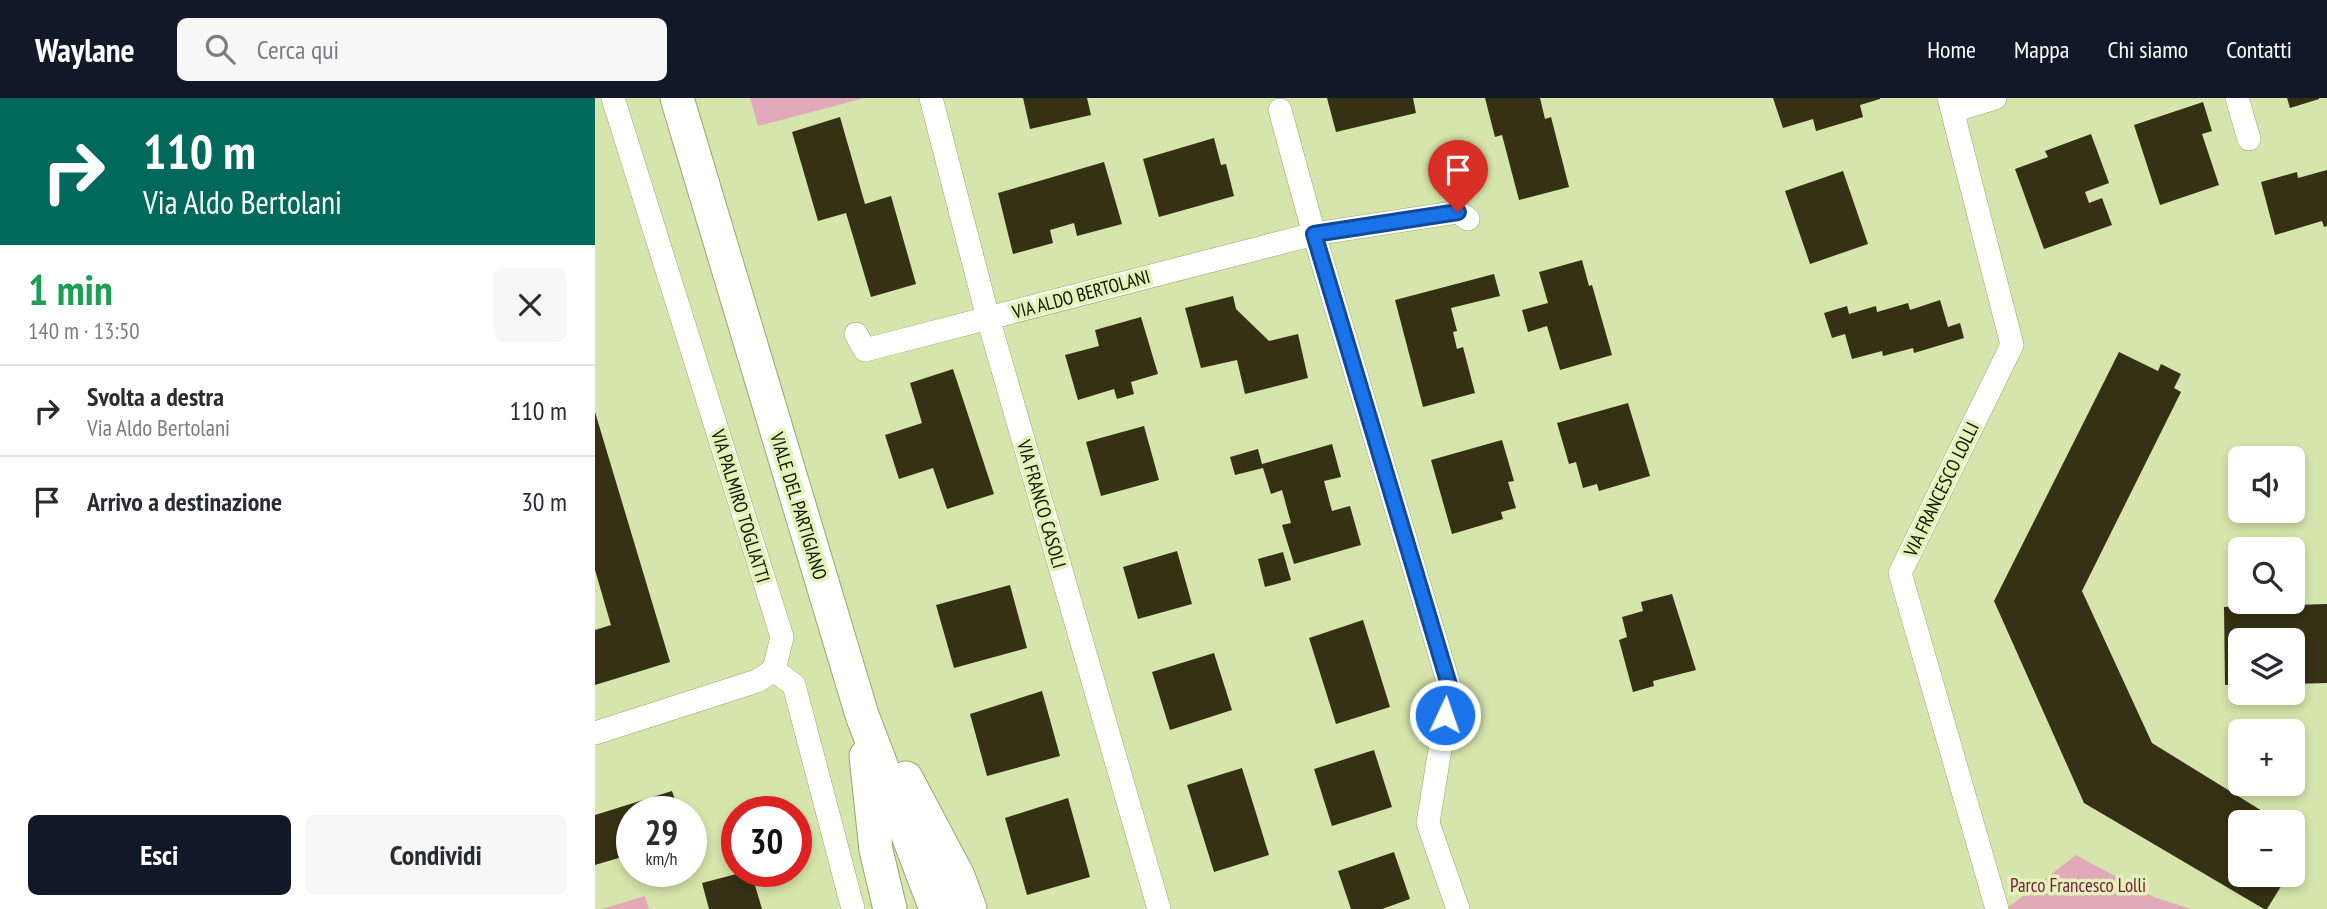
<!DOCTYPE html>
<html lang="it">
<head>
<meta charset="utf-8">
<style>
	:root { --surface:#fff; --page:#f7f7f7; --text:#2b2b33; --muted:#7c7c81; --line:#e1e1e2; --accent:#111827 }
	body { margin:0; font-family:"PT Sans Narrow",sans-serif; background:var(--page); color:var(--text); height:100vh; display:flex; flex-direction:column; font-size:26px; white-space:nowrap }
	* { box-sizing:border-box; margin:0 }
	p { font-size:23px; color:var(--muted) }
	.icon { flex:none; width:38px; height:38px; fill:none; stroke:currentColor; stroke-width:2; stroke-linecap:round; stroke-linejoin:round }
	.map { position:relative; flex:1; overflow:hidden }
	.details { display:flex; flex-direction:column; background:var(--surface); width:595px }
	.details>* { flex:none }
	.top-card { background:#00695c; color:#fff; overflow:hidden }
	.tools { position:absolute; left:1633px; top:348px; display:grid; gap:14px }
	.tools a { display:grid; place-items:center; width:77px; height:77px; border-radius:10px; background:var(--surface); box-shadow:0 4px 10px #0003; font-size:35px }
	.speed { position:absolute; left:21px; top:698px; display:flex; gap:14px; font-size:35px; font-weight:700; text-align:center }
	.speed>* { display:grid; place-content:center; width:91px; height:91px; border-radius:50%; background:var(--surface); box-shadow:0 4px 10px #0003; line-height:1 }
	.speed small { font-size:18px; font-weight:400 }
	.speed .limit { border:10px solid #d22; background:#fff; color:#111 }
	.pin { position:absolute; display:grid; place-items:center; width:60px; height:60px; color:#fff; margin:-72px -30px; border-radius:50% 50% 50% 0; rotate:-45deg; box-shadow:0 0 7px #0007 }
	.pin .icon { rotate:45deg }
	.me { position:absolute; width:77px; margin:-38px; rotate:3deg; stroke-linejoin:round; filter:drop-shadow(0 0 5px #0008) }
	.turn { display:flex; align-items:center; gap:24px; height:147px; padding:0 28px; font-size:32px }
	.turn .icon { width:91px; height:91px; stroke-width:2.5 }
	.turn b { display:block; font-size:49px; line-height:60px }
	.round { display:grid; place-items:center; flex:none; width:74px; height:74px; border-radius:10px; background:var(--page) }
	.headline { display:flex; align-items:center; justify-content:space-between; height:119px; padding:0 28px }
	h1 { font-size:42px; font-weight:800; line-height:52px; color:#1e9e55 }
	.button { display:flex; gap:14px; margin-top:auto; padding:14px 28px }
	.button a { flex:1; height:80px; border-radius:10px; background:var(--accent); color:#fff; font-size:28px; font-weight:800; line-height:80px; text-align:center }
	.button a+a { background:var(--page); color:var(--text) }
	ul { padding:0; list-style:none }
	li { display:flex; align-items:center; gap:21px; height:91px; padding:0 28px; border-top:2px solid var(--line) }
	li div { flex:1 }
	li b { display:block; font-size:26px }
	li em { font-style:normal }
	header { display:flex; align-items:center; gap:42px; box-sizing:border-box; height:98px; padding:0 35px; background:var(--accent); color:#fff }
	header strong { font-size:33px }
	nav { display:flex; gap:38px; margin-inline-start:auto; font-size:24px }
	.search { width:490px; height:63px; background:var(--page); display:flex; align-items:center; gap:18px; box-sizing:border-box; padding:0 24px; border-radius:10px; color:var(--muted); font-size:26px }
	main { display:flex; flex:1; min-height:0 }
	.map>svg:first-child { display:block }
	.green { fill:#e1a9ba }
	.building { fill:#363114 }
	.lines { fill:none; stroke-linecap:round; stroke-linejoin:round }
	.minor-casing { stroke:#98a56e; stroke-width:24 }
	.secondary-casing { stroke:#98a56e; stroke-width:35 }
	.minor { stroke:#fff; stroke-width:23 }
	.secondary { stroke:#fff; stroke-width:33 }
	.route-casing { stroke:#114b97; stroke-width:18 }
	.route { stroke:#1a73e8; stroke-width:12 }
	.labels { text-anchor:middle; stroke-width:7; stroke-linejoin:round; paint-order:stroke }
	.street-label { font-size:19px; fill:#0f1401; stroke:#e3f2b8 }
	.park-label { font-size:19px; fill:#7d1544; stroke:#e3f2b8 }
</style>
</head>
<body>
<header>
<strong>Waylane</strong>
<div class="search"><svg class="icon" aria-label="search" viewBox="0 0 24 24"><circle cx="10" cy="10" r="6"/><path d="M15 15l6 6"/></svg>Cerca qui</div>
<nav><a>Home</a><a>Mappa</a><a>Chi siamo</a><a>Contatti</a></nav>
</header>
<main>
<section class="details">
<div class="top-card">
<div class="turn"><svg class="icon" aria-label="right" viewBox="0 0 24 24"><path d="M7 20v-9h11M14 6l5 5-5 5"/></svg><div><b>110 m</b>Via Aldo Bertolani</div></div>
</div>
<div class="headline"><div><h1>1 min</h1><p>140 m · 13:50</p></div><a class="round"><svg class="icon" aria-label="close" viewBox="0 0 24 24"><path d="M6 6l12 12M18 6L6 18"/></svg></a></div>
<ul>
<li><svg class="icon" aria-label="right" viewBox="0 0 24 24"><path d="M7 20v-9h11M14 6l5 5-5 5"/></svg><div><b>Svolta a destra</b><p>Via Aldo Bertolani</p></div><em>110 m</em></li>
<li><svg class="icon" aria-label="arrive" viewBox="0 0 24 24"><path d="M6 21V4h12l-3 4 3 4H6"/></svg><div><b>Arrivo a destinazione</b></div><em>30 m</em></li>
</ul>
<div class="button"><a>Esci</a><a>Condividi</a></div>
</section>
<div class="map">
<svg width="1732" height="811" viewBox="0 0 1732 811">
	<rect width="100%" height="100%" fill="#d6e5ab"/>
	<path class="green" d="M155,0h115l-107,28z
		M1481,757l78,42 37,12h-185z
		M50,798l4,13h-47z"/>
	<path class="building" d="M428,0h64l4,17 -61,14z
		M732,0h86l3,15 -80,19z
		M890,0h55l5,21 6,-2 18,70 -50,13 -17,-65 -7,2z
		M1178,0h107v1l-20,6 3,12 -47,14 -3,-12 -30,9z
		M1692,0h32v1l-29,9z
		M1608,4l9,29 -10,3 17,51 -59,20 -26,-80z
		M245,19l25,87 26,-8 25,88 -45,13 -25,-84 -28,8 -26,-89z
		M1496,36l18,49 -24,9 4,11 13,-5 10,27 -68,24 -29,-80 33,-12 -3,-6z
		M619,40l7,27 5,-1 8,32 -75,21 -16,-58z
		M509,64l18,62 -45,12 -3,-13 -24,7 3,13 -40,11 -15,-61z
		M1732,72v56l-3,1 -2,-6 -47,14 -14,-53 36,-10 1,6z
		M1248,73l25,73 -58,20 -25,-73z
		M987,162l7,26 3,-1 20,70 -52,15 -13,-44 -19,6 -6,-22 26,-7 -9,-31z
		M899,176l6,22 -49,12 6,23 -4,1 4,17 6,-2 12,46 -52,14 -28,-107z
		M638,198l3,13 33,32 29,-7 10,44 -63,16 -8,-34 -36,8 -16,-60z
		M1345,202l8,27 12,-4 4,15 -50,15 -1,-5 -30,8 -1,-5 -30,8 -7,-25 -13,4 -8,-25 23,-7 2,8 27,-8 1,6 31,-9 2,7z
		M546,219l17,57 -27,8 3,12 -17,5 -3,-10 -36,11 -13,-45 34,-9 -4,-16z
		M1524,254l39,19 3,-7 20,10 -7,14 7,4 -99,199 70,152 128,79h-40v53h48l-21,34h-3l-180,-106 -90,-202z
		M358,271l41,125 -47,15 -14,-41 -34,11 -14,-44 37,-12 -12,-40z
		M1033,305l22,73 -51,15 -2,-7 -14,4 -7,-26 -7,2 -12,-41z
		M0,314l75,250 -75,23v-55l16,-5 -16,-55z
		M549,328l15,54 -58,16 -15,-54z
		M907,342l12,41 -6,1 8,26 -15,4 2,7 -51,15 -21,-74z
		M737,346l9,33 -17,4 8,30 18,-5 11,39 -67,19 -12,-39 9,-2 -9,-33 -11,4 -8,-26 -28,7 -5,-18 28,-8 4,15z
		M582,453l15,53 -54,15 -15,-52z
		M688,454l8,28 -26,7 -7,-28z
		M415,487l17,63 -73,20 -18,-63z
		M1077,496l24,76 -43,11 1,5 -21,6 -14,-52 8,-3 -5,-20 21,-6 -2,-9z
		M1732,506v79l-34,1v-44h-53v44l-15,1 -1,-78z
		M768,522l27,87 -54,17 -27,-86z
		M619,555l18,57 -62,20 -18,-58z
		M447,593l18,65 -73,20 -17,-62z
		M779,652l18,57 -60,19 -18,-57z
		M647,670l27,87 -55,17 -27,-87z
		M77,693l7,21h-47v42l-37,11v-50z
		M473,700l22,79 -63,18 -22,-77z
		M799,754l16,47 -28,10h-31l-13,-38z
		M149,774h7l11,37h-53l-7,-26z"/>
	<g class="lines">
		<g class="minor-casing">
			<path id="minor" d="M18,0l169,539 -8,33
				M336,0l57,220 171,591
				M1354,0l63,247 -112,228 97,336
				M1642,0l12,41
				M685,12l34,124 136,454 -22,135 30,86
				M1358,13l42,-13
				M261,236l9,16 449,-116 144,-22 10,7
				M179,572l20,15 59,224
				M0,635l162,-52 17,-11"/>
		</g>
		<g class="secondary-casing">
			<path id="secondary" d="M82,0l185,617 74,194
				M271,658l10,94 14,59
				M311,680l52,98 12,33"/>
		</g>
		<use href="#minor" class="minor"/>
		<use href="#secondary" class="secondary"/>
	</g>
	<g class="lines">
		<g class="route-casing">
			<path id="route" d="M850,617l5,-27 -136,-454 144,-22"/>
		</g>
		<use href="#route" class="route"/>
	</g>
	<g class="labels">
		<g class="street-label">
			<text transform="translate(486 196) rotate(-15)" y="7">VIA ALDO BERTOLANI</text>
			<text transform="translate(1346 391) rotate(-64)" y="7">VIA FRANCESCO LOLLI</text>
			<text transform="translate(447 406) rotate(74)" y="7">VIA FRANCO CASOLI</text>
			<text transform="translate(146 408) rotate(73)" y="7">VIA PALMIRO TOGLIATTI</text>
			<text transform="translate(204 408) rotate(73)" y="7">VIALE DEL PARTIGIANO</text>
		</g>
		<g class="park-label">
			<text x="1483" y="794">Parco Francesco Lolli</text>
		</g>
	</g>
</svg>
<div class="tools">
<a><svg class="icon" aria-label="sound" viewBox="0 0 24 24"><path d="M4 9h4l5-4v14l-5-4H4zM17 9q2 3 0 6"/></svg></a>
<a><svg class="icon" aria-label="search" viewBox="0 0 24 24"><circle cx="10" cy="10" r="6"/><path d="M15 15l6 6"/></svg></a>
<a><svg class="icon" aria-label="layers" viewBox="0 0 24 24"><path d="M12 4l9 5-9 5-9-5zM3 14l9 5 9-5"/></svg></a>
<a>+</a>
<a>−</a>
</div>
<div class="speed"><div>29<small>km/h</small></div><div class="limit">30</div></div>
<div class="pin" style="left:863px;top:114px;background:#d93025"><svg class="icon" aria-label="arrive" viewBox="0 0 24 24"><path d="M6 21V4h12l-3 4 3 4H6"/></svg></div>
<svg class="me" style="left:850px;top:617px" viewBox="-20 -20 40 40"><circle r="17" fill="#1a73e8" stroke="#fff" stroke-width="3"/><path d="M0-11L8 9 0 5-8 9z" fill="#fff"/></svg>
</div>
</main>
</body>
</html>
